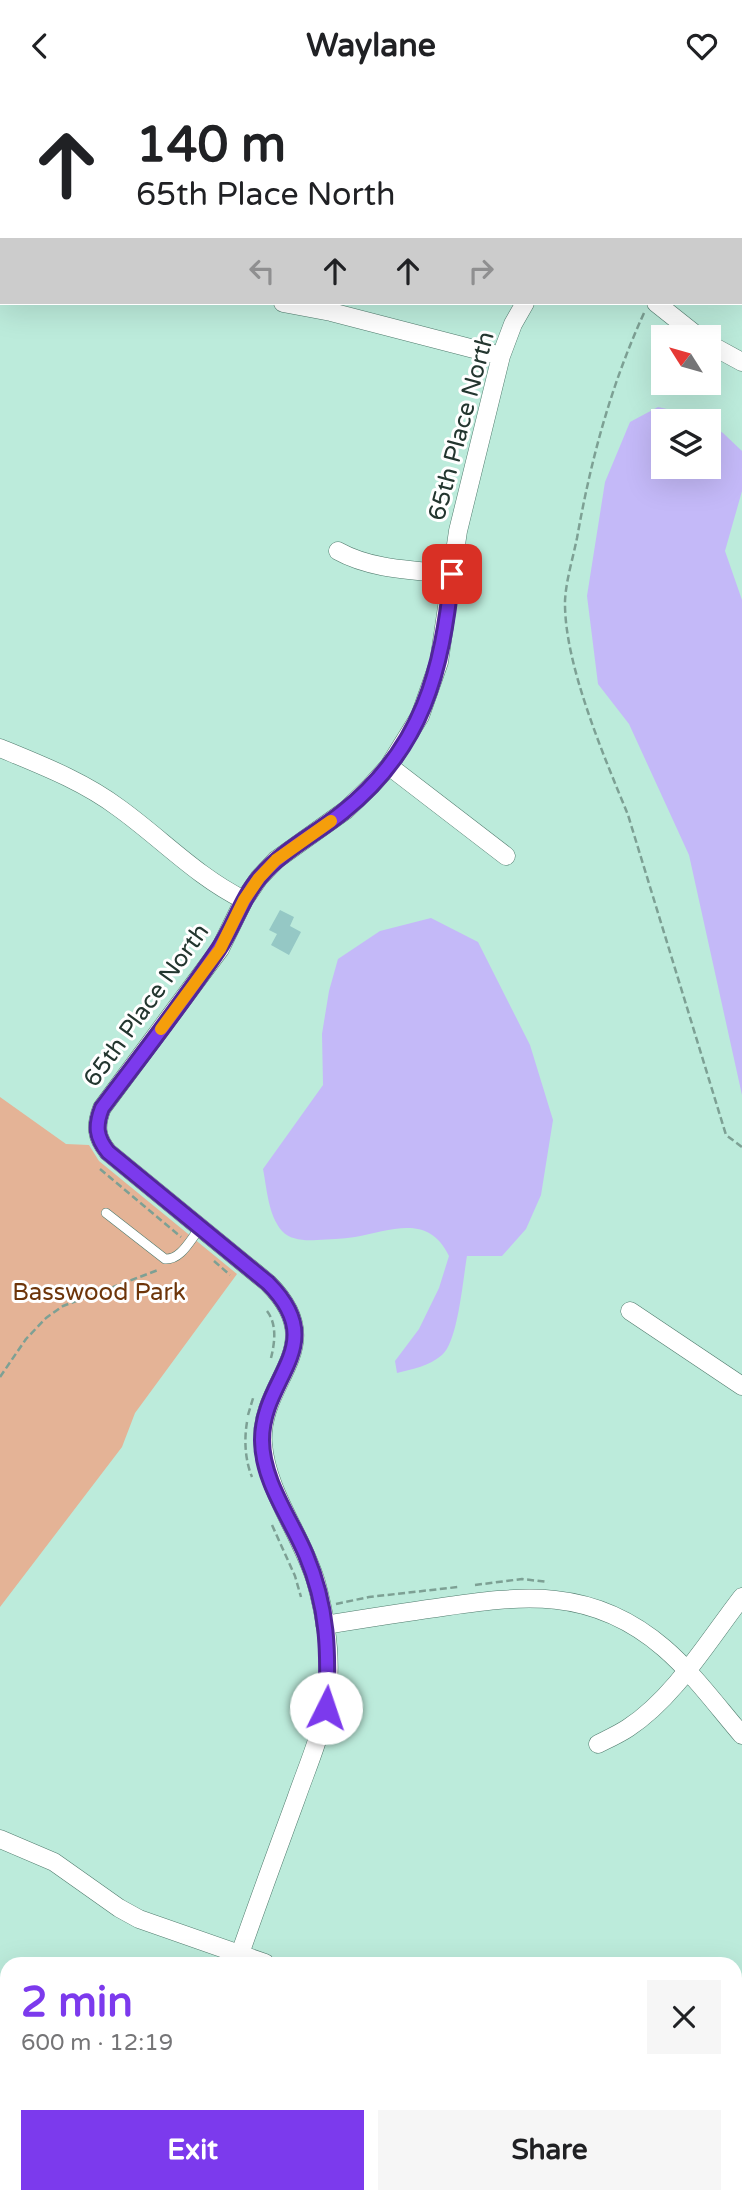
<!DOCTYPE html>
<html lang="en">
<head>
<meta charset="utf-8">
<style>
	:root { --surface:#fff; --page:#f6f6f6; --text:#202124; --muted:#757577; --accent:#7c3aed }
	body { margin:0; font-family:"Varela Round",sans-serif; background:var(--page); color:var(--text); height:100vh; display:flex; flex-direction:column; font-size:26px; white-space:nowrap }
	* { box-sizing:border-box; margin:0 }
	p { font-size:23px; color:var(--muted) }
	.icon { flex:none; width:38px; height:38px; fill:none; stroke:currentColor; stroke-width:2; stroke-linecap:round; stroke-linejoin:round }
	.map { position:relative; flex:1; overflow:hidden }
	.details { position:absolute; left:0px; top:1866px; width:742px; height:247px; display:flex; flex-direction:column; background:var(--surface); border-radius:21px 21px 0 0; box-shadow:0 7px 28px #0002 }
	.details>* { flex:none }
	.hud { position:absolute; left:0px; top:0px; width:742px; height:214px; box-shadow:0 7px 28px #0002; background:#fff; color:var(--text); overflow:hidden }
	.needle { width:46px; rotate:307deg }
	.fabs { position:absolute; left:651px; top:234px; display:grid; gap:14px }
	.fabs a { display:grid; place-items:center; width:70px; height:70px; border-radius:0px; background:var(--surface); box-shadow:0 7px 28px #0002; font-size:35px }
	.pin { position:absolute; display:grid; place-items:center; width:60px; height:60px; color:#fff; margin:-30px; border-radius:14px; box-shadow:0 4px 10px #0006 }
	.me { position:absolute; width:77px; margin:-38px; rotate:4deg; stroke-linejoin:round; filter:drop-shadow(0 0 5px #0008) }
	.turn { display:flex; align-items:center; gap:24px; height:147px; padding:0 21px; font-size:32px }
	.turn .icon { width:91px; height:91px; stroke-width:2.5 }
	.turn b { display:block; font-size:49px; line-height:60px }
	.lanes { display:flex; align-items:center; height:66px; padding:0 21px; background:#0003; justify-content:center; gap:35px; direction:ltr }
	.lanes .off { opacity:.35 }
	.round { display:grid; place-items:center; flex:none; width:74px; height:74px; border-radius:0px; background:var(--page) }
	.headline { display:flex; align-items:center; justify-content:space-between; height:119px; padding:0 21px }
	h1 { font-size:42px; font-weight:800; line-height:52px; color:var(--accent) }
	.primary-button { display:flex; gap:14px; margin-top:auto; padding:14px 21px }
	.primary-button a { flex:1; height:80px; border-radius:0px; background:var(--accent); color:#fff; font-size:28px; font-weight:800; line-height:80px; text-align:center }
	.primary-button a+a { background:var(--page); color:var(--text) }
	header { display:flex; justify-content:space-between; align-items:center; height:91px; padding:0 21px; background:var(--surface); font-size:32px; font-weight:800 }
	.map>svg:first-child { display:block }
	.green { fill:#e4b396 }
	.water { fill:#c4b9f8 }
	.building { fill:#95c8c5 }
	.lines { fill:none; stroke-linecap:round; stroke-linejoin:round }
	.lane-casing { stroke:#507b6d; stroke-width:10 }
	.street-casing { stroke:#507b6d; stroke-width:19 }
	.path { stroke:#7da094; stroke-width:2.5; stroke-dasharray:7 3.5; stroke-linecap:butt }
	.lane { stroke:#fff; stroke-width:9 }
	.street { stroke:#fff; stroke-width:18 }
	.route-casing { stroke:#51269a; stroke-width:18 }
	.route { stroke:#7c3aed; stroke-width:12 }
	.slow { stroke:#f59e0b; stroke-width:12 }
	.labels { text-anchor:middle; stroke-width:6; stroke-linejoin:round; paint-order:stroke }
	.street-label { font-size:24px; fill:#23362f; stroke:#fff }
	.park-label { font-size:24px; fill:#6d350a; stroke:#fff }
</style>
</head>
<body>
<header><svg class="icon" aria-label="back" viewBox="0 0 24 24"><path d="M15 5l-7 7 7 7"/></svg>Waylane<svg class="icon" aria-label="heart" viewBox="0 0 24 24"><path d="M12 20l-8-8c-3-5 5-10 8-4 3-6 11-1 8 4z"/></svg></header>
<div class="map">
<svg width="742" height="2111" viewBox="0 0 742 2111">
	<rect width="100%" height="100%" fill="#bcebdb"/>
	<path class="green" d="M0,1006l66,47 23,1 10,16 138,113 -102,139 -13,34 -122,160z"/>
	<path class="water" d="M580,0h162v135l-2,-133z
		M658,316l35,8 11,7h-41v45h46v-43l14,9 19,18v40l-17,60 17,49v495l-53,-240 -60,-131 -31,-40 -11,-88 18,-114 25,-60z
		M431,827l47,24 52,103 23,75 -12,75 -15,34 -24,27h-35c-4,22 -9,86 -25,99 -13,11 -29,14 -45,18l-2,-12 24,-32 20,-41 10,-32c-21,-43 -58,-25 -94,-19 -13,2 -26,2 -38,3 -12,1 -27,0 -35,-9 -14,-16 -15,-42 -19,-62l60,-84 -1,-51 7,-43 9,-32 42,-28z"/>
	<path class="building" d="M280,819l14,7 -4,9 11,6 -12,23 -18,-10 6,-11 -8,-4z"/>
	<g class="lines">
		<g class="lane-casing">
			<path id="lane" d="M106,1122l59,46c16,1 25,-19 35,-31"/>
		</g>
		<g class="street-casing">
			<path id="street" d="M527,0l1,2
				M0,136l2,1
				M283,212l48,9 170,44
				M656,212l44,35
				M709,253l33,18
				M338,460c34,19 76,19 114,23
				M0,657c41,17 83,33 119,60 43,31 77,68 125,92
				M389,675l117,90
				M630,1220l112,75
				M325,1534c37,-6 74,-12 111,-17 86,-13 156,-22 228,40 29,25 53,58 78,87
				M598,1653c10,-5 21,-10 30,-16 46,-30 80,-87 114,-131
				M0,1748l54,23 65,46 20,11 126,44
				M240,1863c18,-52 37,-103 56,-155 10,-29 24,-60 29,-91 8,-41 2,-86 -9,-126 -14,-47 -49,-89 -53,-138 -5,-65 70,-96 5,-161l-160,-131c-12,-15 -13,-26 -6,-44l118,-159 24,-49 15,-22 17,-18 70,-50 24,-23 19,-21 31,-50 19,-54 19,-131 43,-175 12,-32 12,-21
				M735,1976l7,11
				M735,2042l7,-2"/>
		</g>
		<path class="path" d="M644,222c-33,72 -53,146 -67,225 -4,20 -11,42 -12,63 -1,63 39,155 63,214l98,320 16,12
			M100,1078l81,68
			M214,1170l16,14
			M267,1220c10,13 8,31 4,47
			M0,1286l26,-38 20,-21 17,-12 95,-36
			M248,1324l6,-20
			M247,1331c-3,18 -2,38 5,55
			M272,1434l23,51 6,21
			M475,1494l47,-6 26,3
			M336,1513l33,-7 89,-10"/>
		<use href="#lane" class="lane"/>
		<use href="#street" class="street"/>
	</g>
	<g class="lines">
		<g class="route-casing">
			<path id="route" d="M326,1617c3,-55 2,-101 -20,-153 -15,-36 -44,-74 -44,-115 0,-64 69,-94 6,-157l-160,-131c-12,-15 -13,-26 -6,-44 39,-52 80,-104 116,-158 16,-23 23,-51 42,-73 23,-27 56,-43 83,-65 80,-64 99,-141 109,-238"/>
		</g>
		<use href="#route" class="route"/>
		<path class="slow" d="M161,938l59,-80 24,-49 15,-22 17,-18 55,-39"/>
	</g>
	<g class="labels">
		<g class="street-label">
			<text transform="translate(461 335) rotate(-75)" y="8">65th Place North</text>
			<text transform="translate(146 914) rotate(-54)" y="8">65th Place North</text>
		</g>
		<g class="park-label">
			<text x="99" y="1209">Basswood Park</text>
		</g>
	</g>
</svg>
<div class="fabs">
<a><svg class="needle" viewBox="-14 -14 28 28"><path d="M0-13l5 13h-10z" fill="#e53935"/><path d="M0 13l5-13h-10z" fill="#757577"/></svg></a>
<a><svg class="icon" aria-label="layers" viewBox="0 0 24 24"><path d="M12 4l9 5-9 5-9-5zM3 14l9 5 9-5"/></svg></a>
</div>
<div class="pin" style="left:452px;top:483px;background:#d93025"><svg class="icon" aria-label="arrive" viewBox="0 0 24 24"><path d="M6 21V4h12l-3 4 3 4H6"/></svg></div>
<svg class="me" style="left:326px;top:1617px" viewBox="-20 -20 40 40"><circle r="19" fill="#fff"/><path d="M0-13L10 11 0 6-10 11z" fill="#7c3aed"/></svg>
<div class="hud">
<div class="turn"><svg class="icon" aria-label="ahead" viewBox="0 0 24 24"><path d="M12 20V5M6 11l6-6 6 6"/></svg><div><b>140 m</b>65th Place North</div></div>
<div class="lanes"><svg class="icon off" aria-label="left" viewBox="0 0 24 24"><path d="M17 20v-9H6M10 6l-5 5 5 5"/></svg><svg class="icon" aria-label="ahead" viewBox="0 0 24 24"><path d="M12 20V5M6 11l6-6 6 6"/></svg><svg class="icon" aria-label="ahead" viewBox="0 0 24 24"><path d="M12 20V5M6 11l6-6 6 6"/></svg><svg class="icon off" aria-label="right" viewBox="0 0 24 24"><path d="M7 20v-9h11M14 6l5 5-5 5"/></svg></div>
</div>
<section class="details">
<div class="headline"><div><h1>2 min</h1><p>600 m · 12:19</p></div><a class="round"><svg class="icon" aria-label="close" viewBox="0 0 24 24"><path d="M6 6l12 12M18 6L6 18"/></svg></a></div>
<div class="primary-button"><a>Exit</a><a>Share</a></div>
</section>
</div>
</body>
</html>
